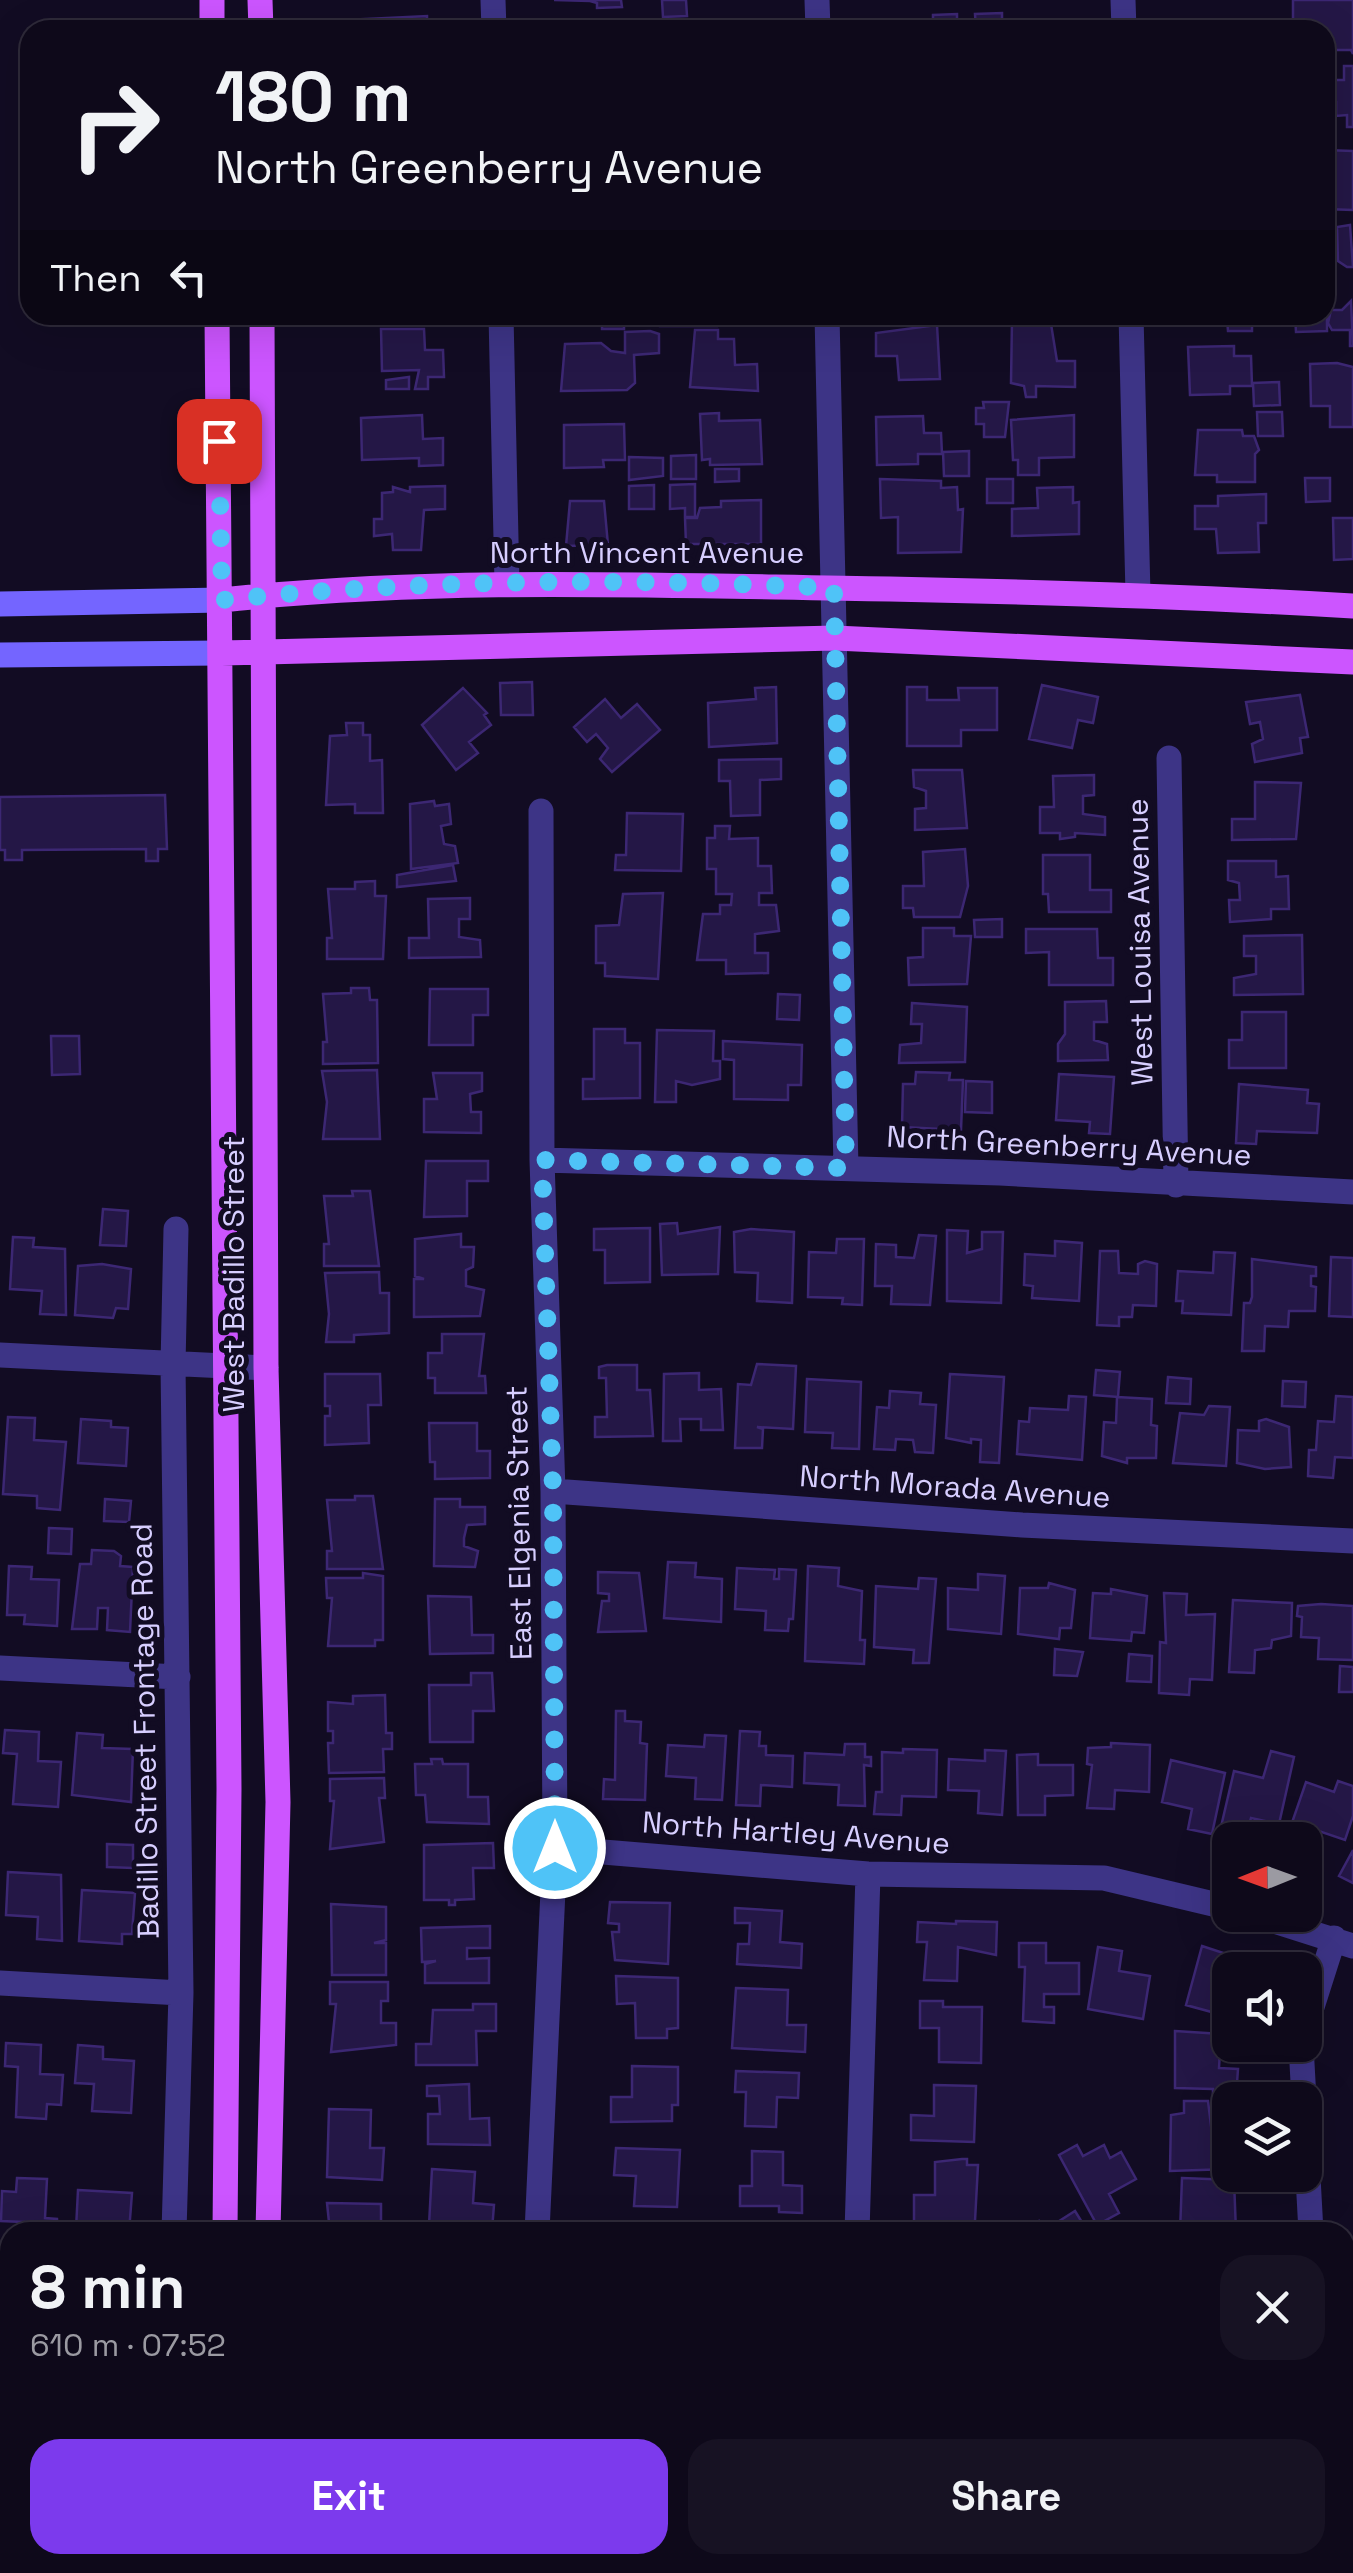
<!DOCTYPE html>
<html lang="en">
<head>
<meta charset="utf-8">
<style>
	:root { --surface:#0e091a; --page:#171223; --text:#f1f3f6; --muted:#9b9aa2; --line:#2e2a39; --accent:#7c3aed }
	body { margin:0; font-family:"Space Grotesk",sans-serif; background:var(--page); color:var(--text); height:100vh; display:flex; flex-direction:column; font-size:38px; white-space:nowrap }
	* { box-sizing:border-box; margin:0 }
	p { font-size:32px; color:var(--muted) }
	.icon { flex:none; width:55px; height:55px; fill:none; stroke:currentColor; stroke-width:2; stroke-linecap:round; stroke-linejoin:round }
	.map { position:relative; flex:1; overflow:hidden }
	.sheet { position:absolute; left:0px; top:2222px; width:1355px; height:352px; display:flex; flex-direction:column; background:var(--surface); border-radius:30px 30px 0 0; box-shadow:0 10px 40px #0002,0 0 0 2px var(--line) }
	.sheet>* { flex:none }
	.guide { position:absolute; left:20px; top:20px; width:1315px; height:305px; border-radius:30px; box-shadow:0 10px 40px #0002,0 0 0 2px var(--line); background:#0e091a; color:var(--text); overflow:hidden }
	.needle { width:65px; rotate:269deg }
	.buttons { position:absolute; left:1212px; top:1822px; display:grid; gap:20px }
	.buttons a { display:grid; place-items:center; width:110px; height:110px; border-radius:20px; background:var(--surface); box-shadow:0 10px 40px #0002,0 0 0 2px var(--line); font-size:50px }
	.pin { position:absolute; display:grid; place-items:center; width:85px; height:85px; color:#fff; margin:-42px; border-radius:20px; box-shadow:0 5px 15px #0006 }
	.me { position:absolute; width:110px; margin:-55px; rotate:0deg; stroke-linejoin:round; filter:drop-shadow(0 0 8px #0008) }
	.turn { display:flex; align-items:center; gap:35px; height:210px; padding:0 30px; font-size:45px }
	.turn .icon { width:130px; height:130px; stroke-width:2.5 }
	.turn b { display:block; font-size:70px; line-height:85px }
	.then { display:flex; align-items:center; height:95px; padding:0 30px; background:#0003; gap:20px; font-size:38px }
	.round { display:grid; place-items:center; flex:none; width:105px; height:105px; border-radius:30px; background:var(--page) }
	.overview { display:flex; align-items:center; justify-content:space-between; height:170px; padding:0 30px }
	h1 { font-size:60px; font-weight:700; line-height:75px }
	.button { display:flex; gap:20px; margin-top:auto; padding:20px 30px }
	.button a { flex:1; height:115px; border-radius:30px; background:var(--accent); color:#fff; font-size:40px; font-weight:700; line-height:115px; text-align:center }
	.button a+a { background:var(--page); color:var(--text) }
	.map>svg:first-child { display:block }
	.building { fill:#241746; stroke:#3c2773; stroke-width:2.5 }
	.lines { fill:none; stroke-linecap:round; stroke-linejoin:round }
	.street { stroke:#3d3486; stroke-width:25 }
	.secondary { stroke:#7465ff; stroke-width:25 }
	.primary { stroke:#c5f; stroke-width:25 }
	.route { stroke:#4fc3f7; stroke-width:18; stroke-dasharray:0 32.4 }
	.labels { text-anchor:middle; stroke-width:10; stroke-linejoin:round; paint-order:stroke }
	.street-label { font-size:30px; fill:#d7ceff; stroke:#120c23 }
</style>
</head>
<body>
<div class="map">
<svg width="1353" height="2573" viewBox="0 0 1353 2573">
	<rect width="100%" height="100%" fill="#120c23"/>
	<path class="building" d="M554,0h67l1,7 -25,1v-5l-7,-2z
		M662,0h24l1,16 -24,1z
		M1293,0h60v54l-2,-4h-26l-2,-21h-30z
		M1002,13v17h-26l-1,-16z
		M957,14v16h-24v-15z
		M427,16v14h-81v-10z
		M1025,23h41v7h-41z
		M1209,23v4l39,-1v4h-64v-6z
		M1344,66h9v61h-6v-12l-11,1v-14h-6l-1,-22h15z
		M1325,150l28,1v59l-28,-1z
		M1350,225l3,42h-6l-9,-6 -1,-34z
		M1351,301l2,45h-3v-16h-18l-4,-7 3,-13h11z
		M602,315h22v14h-22z
		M717,315v11h-57v-10l7,-1z
		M1295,315h32v16l-31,1z
		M1227,319h25v12h-24z
		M1012,320h8v4h31l6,37h18v26l-39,-1v11h-10l-2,-11 -13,-3z
		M937,325l3,54 -41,1 -2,-24h-21v-23z
		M381,329h43l1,21h18l1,27h-16v12h-13l4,-19 -37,1z
		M695,330h23v9h16l1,26 22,-1 1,27 -68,-4z
		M650,331l9,3v19l-25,2 1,28 -8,7 -66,1 4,-47 36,-1 10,8 14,2v-21z
		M1234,346v10h17l1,30h-22v8l-40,1 -2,-48z
		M1337,363l16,4v60h-23v-21h-19l-1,-42z
		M409,377v12h-23v-9z
		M1279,382l1,23 -26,1 -1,-23z
		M983,402h26l-4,35h-21v-13h-8v-16h8z
		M1257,412h25l1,24h-25z
		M719,413v8l41,-1 2,44 -52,1v-6l-8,1 -2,-46z
		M422,415l1,24 20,-1v27l-24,1v-8l-57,2 -1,-42z
		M1074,415v42l-35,1v17h-21v-15h-5l-2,-40z
		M923,416l1,17h17l1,21h-24v10l-41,1 -1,-48z
		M624,424l1,36h-22l1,7 -40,1v-43z
		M1198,430h44l1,6h11l5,14 -4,4v28h-38v-7h-22z
		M969,451v25h-25l-1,-24z
		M696,455v24h-25v-23z
		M629,457l34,1v18l-34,4z
		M715,469h24v12l-24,1z
		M1305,478h25v23l-24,1z
		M880,479l61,2v7l16,-1 1,23 5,-1 -2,43 -63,1v-36l-17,1z
		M987,479h26v24h-26z
		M695,484v33h-10v-9l-15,1v-24z
		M654,485v24h-25v-23z
		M445,486v23l-21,1 -3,40h-28l-1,-16 -18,2v-17h8v-26l11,-1v-5l17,5v-5z
		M1073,487v16l6,-1v32l-67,2v-27l26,-1 -1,-20z
		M1266,494v29h-8l1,29 -41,1 -2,-24h-21v-23h23v-10z
		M761,500v44h-75l-1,-26h12l3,-10 21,-1v-6z
		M570,501h34l4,44 -42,1z
		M1333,518h20v41l-19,1z
		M532,682l1,33h-32l-1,-32z
		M1042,685l56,12 -5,26 -15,-3 -6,28 -43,-9z
		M776,687l1,56 -68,4 -1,-44 48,-4 -1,-11z
		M907,687h20v13h32l-1,-12h39v42h-36v16h-54z
		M463,688l24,25 -3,2 7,10 -22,17 9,11 -22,17 -34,-45z
		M1300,695l8,42 -8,1 2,15 -47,9 -3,-18 11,-5 -3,-17 -10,2 -4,-22z
		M605,699l16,19 16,-14 23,26 -48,42 -12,-13 8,-11 -12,-14 -9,8 -13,-15z
		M346,723h17v12h7v26l12,-1 1,53h-28v-9l-29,1 4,-69 17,-1z
		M781,759v20l-21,1v35l-29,1 -1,-35h-11v-21z
		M913,770h49l5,58 -52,2v-21l11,-1v-17l-12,-4z
		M1094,775v20l-11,1v18l22,3v18l-30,-2v4l-15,2v-6h-20v-26h14l-1,-31z
		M1255,782l46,1 -5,56 -64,1v-21h23z
		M165,795l2,54h-9v12h-12v-12l-124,1v10h-17v-10h-5v-53z
		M434,801l1,5 14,-2 2,20 -10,2 3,18 11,2 3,17 -47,6 -1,-65z
		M627,813l56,1 -2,57 -66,-1 1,-15h10z
		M715,826h15l-1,13 29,-1v28h13l1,27h-13v12h17l3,26 -24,3v19h13v20l-42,1v-14h-29l6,-46h17v-9h11l1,-11h-16v-25h-9v-31h8z
		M965,849l3,37 -8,31h-46l-1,-9h-10v-22h21l-1,-34z
		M1043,855h47v35h21v22h-62l-1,-18h-5z
		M1228,861h48v16l12,-1 1,33h-18v10l-41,3 -1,-22h11l-1,-17 -11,-3z
		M453,865l3,16 -59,6v-12z
		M375,881v15h11l-3,63h-56v-21h5l-4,-49h27v-7z
		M663,893l-5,86 -53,-3v-13h-9v-37l23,-1 4,-31z
		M470,898v21h-11v18l21,3 1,17 -72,1v-20h20l-1,-39z
		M1002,919v18h-27l-1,-17z
		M923,928h31v8h17l-4,48 -58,1 -1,-27 15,-1z
		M1026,929h71l1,29h15v27h-64v-33l-23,1z
		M1302,935l1,59 -69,1v-17l22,-4v-18h-12v-20z
		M351,988h18l1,12h7l1,63 -55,1v-22h4l-4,-48 28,-1z
		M430,989h58v26h-15v30h-44z
		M778,994l22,1 -1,25 -22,-1z
		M1106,1001l1,21h-13v18l13,4 1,16 -50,1v-17l7,-10v-32z
		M912,1003l55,4 -2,55 -66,1 1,-18 21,-2 1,-19h-11z
		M1242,1012h44v56h-57v-28h13z
		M594,1029h31v14h15v55l-57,1v-20h11z
		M657,1030l57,1 -1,30h7v18l-28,6 -16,-4v21h-21z
		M51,1036h28l1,38 -28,1z
		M723,1041l79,4 -1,40h-13v15l-54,-1v-39l-11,-1z
		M377,1070l3,69h-57l4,-37 -5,-31z
		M916,1072l34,1 -1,7h14l-2,50 -59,-3 1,-43h12z
		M433,1073h49v18l-12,3 1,18h10v21l-57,-1v-33h13z
		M1059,1074l55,3 -4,57 -21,-1 1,-11 -34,-2z
		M966,1081l26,1v31l-27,-1z
		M1239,1084l69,6 -1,13 12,1 -2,29 -60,-2 -1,13 -20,-1z
		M426,1161h62v20h-21v35l-43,1z
		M352,1191h18l9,75h-55v-22h5l-5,-48h29z
		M103,1209l25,2 -2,35 -26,-1z
		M677,1223l1,11 42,-7 -2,47 -56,1 -2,-51z
		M650,1228v54l-45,1v-33h-11v-21z
		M751,1229l43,3 -2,71 -35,-2 1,-28 -23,-1 -1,-40z
		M947,1230l21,1 -1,22 15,-4v-17h21l-2,71 -54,-2z
		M461,1234v13h13l-1,20 -7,3v16l18,4 -4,26 -66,1v-38h10l-9,-3v-37z
		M919,1235l17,1 -6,69 -39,-1 1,-18h-17l1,-42 20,1v12l18,1z
		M13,1237l21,1 -1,9 32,2 1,66 -26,-1 2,-23 -32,-2z
		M837,1239h27l-2,66 -20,-1 1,-6 -35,-1 1,-45 27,1z
		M1055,1241l27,2 -3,58 -47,-3 1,-12 -9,-1 1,-31 30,2z
		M1100,1251h18l1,22 19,1v-10l7,-3 12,3 -1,42 -23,-1 -1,12h-13v9l-22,-1z
		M1214,1252l21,1 -4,62 -49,-2 1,-12h-7l2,-30 35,2z
		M1331,1257l22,1v59l-24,-1z
		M1252,1259l64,8v9h-5v10l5,1 -1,24h-26l-1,16 -23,-1 -1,25h-22l2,-48h6l2,-6z
		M102,1264l29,5 -3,40 -12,-1 -3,10 -38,-3 3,-49z
		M379,1272l1,21h9v40l-35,2v7h-28l3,-28 -4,-41z
		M442,1334h42l-5,42h6l1,17h-51v-15h-7v-25h14z
		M757,1364l39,2 -3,63 -36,-2 6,2 -1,19h-27l3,-64 13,1z
		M607,1365h30v25h13l3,46 -58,1v-20h12l-1,-39h-7v-11z
		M1096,1370l24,2 -2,25 -24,-2z
		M699,1373v17l22,-1 2,41h-22v-11h-21l1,22h-18l1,-67z
		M325,1374h55l1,31h-13l1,38 -44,2v-29h5v-10h-5z
		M950,1374l54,3 -5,86 -19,-1 1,-22 -10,-1v4l-25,-5z
		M1168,1377l23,2 -1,25 -24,-1z
		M807,1379l54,3 -2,67 -27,-1 1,-15 -28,-1z
		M1283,1381l23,1 -1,25 -23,-1z
		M890,1391l31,2 -1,11 16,1 -3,48 -18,-1 -2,-12 -17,-1 -1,11 -21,-1 3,-42 12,1z
		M1069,1396l17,1 -4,63 -65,-6 2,-33 10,1 1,-14 38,2z
		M1336,1396l17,1v61l-18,-1 -2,21 -25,-2 1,-26h7l2,-29 16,1z
		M1117,1397l35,2 -1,26 6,1 -1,32h-29v5l-25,-7 2,-34 12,1z
		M1209,1406l21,1 -4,59 -53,-3 7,-50 24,2z
		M8,1417l27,1 -1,22 32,2 -6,68 -23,-2v-12l-34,-2z
		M81,1419l30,2v6l17,1 -2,38 -48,-3z
		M1266,1419l23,8 2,40 -26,2 -28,-6 1,-33 21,1v-10z
		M429,1423h48v28h13v27l-55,1v-17h-5z
		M355,1496h18l10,73h-56v-18h5l-5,-51h28z
		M105,1499l26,2 -2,21 -25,-1z
		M435,1499h25v8h25v17l-18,1 -3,13v8l14,5 -3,16 -41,-1z
		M49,1528l23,1 -1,25 -23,-1z
		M92,1550l22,1 7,5 -1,10 13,1 -3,65 -23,-2 1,-22h-10l-1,21h-25l8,-65h11z
		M668,1562l28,1 -1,14 27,2 -1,43 -57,-4z
		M9,1566l23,1 -1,12 28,1 -2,46 -33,-2 1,-9h-18z
		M808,1566l31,2 -1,18 24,5 -2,49h5l-1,24 -59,-3z
		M737,1568l38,2 -1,9h5v-10l17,1 -3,49h-4l-1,12 -23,-1 1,-19 -31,-2z
		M598,1572l41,1 7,58 -48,1 4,-31h7v-7l-11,-1z
		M363,1573l20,3v64h-8v6h-47l4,-48h-5l-1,-20h37z
		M978,1574l27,2 -4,58 -53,-5v-41l30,2z
		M919,1578l17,1 -7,84h-16l1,-13 -40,-3 2,-61 42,3z
		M1049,1583l26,7 -4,38h-11l-1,11 -41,-5 2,-46h28z
		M1111,1589l36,7 -3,37 -12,-1 -1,9 -41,-3 3,-45 18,1z
		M1164,1593l23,1 -1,21 29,-1 -3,66 -22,-1 -1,16 -30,-2 1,-51 6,1z
		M428,1596l43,1 1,38h21v18l-63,1z
		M1233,1600l59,3 -1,33 -19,4 -1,8 -16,2 -1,23 -25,-1z
		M1321,1604l32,2v54l-35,-1 1,-21 -18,-1 1,-20 -5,-1 1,-10z
		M1055,1649l28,3 -6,24 -23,-1z
		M1129,1654l23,2 -1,26 -24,-1z
		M1340,1666l13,1v25h-14z
		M471,1673h21l2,38h-21v31h-43l-1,-57h42z
		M385,1695l1,38h6v16h-9l1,23 -55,1 -1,-30h5v-12h-5v-29l25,2v-8z
		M616,1711h9v10l16,1 -1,21 7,1 -2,56 -42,-1 1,-20 11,1z
		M5,1730l34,2 -1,29 23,1 -3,45 -45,-3 4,-50 -14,-1z
		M740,1731l20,1 -1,14h7v9l27,1 -1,31 -31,-2 -1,21 -24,-1z
		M77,1733l26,2 -1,13 31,1 -2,53 -59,-7z
		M705,1735l21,1 -4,64 -27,-1 1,-21 -30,-2 2,-31 36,2z
		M1111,1743l39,2 -1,47 -34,-2 -1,19 -27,-1 5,-43 -5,-1 1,-16 23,-1z
		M845,1744h20v13h6v9l-7,-1 1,41 -27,-1 1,-20 -35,-2 1,-30 39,2z
		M903,1749l34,1 -1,47 -34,-1 -1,19 -27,-1 2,-22h6v-40l21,1z
		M985,1750l21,1 -4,64 -24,-2 1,-22 -31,-1 1,-31 36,2z
		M1271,1751l23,6 -15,67 -28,-6 -5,19 -26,-6 14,-60 29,7z
		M1038,1754v11h35v30l-28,1v19h-27l-1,-60z
		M431,1759h11l1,5h25v33h20l1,27 -62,-2 -2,-27h-9l-1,-31h17z
		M1171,1760l54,13 -13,61 -24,-5 4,-20 -30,-7z
		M384,1778l1,20h-6l5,44 -54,7 4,-48h-4v-22z
		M1338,1781l15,5v30l-8,24 -29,-10 -7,20 -4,-10h-19l20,-58 28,10z
		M493,1843l1,25h-21l1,31 -19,1v5h-6v-5h-25v-55z
		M107,1844l26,1v23l-26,-1z
		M1353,1850v33l-14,-7z
		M8,1872l53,3 1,66 -25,-2 1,-22 -32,-2z
		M82,1890l53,3 -3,41h-10v10l-43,-3z
		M610,1902l60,1 -2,61 -53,-4 -3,-28h7v-8l-11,-1z
		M331,1904l55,3v33l-12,3h12v32h-54z
		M735,1908l47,3 -2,31 22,2 -1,24 -64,-4 1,-20h11l1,-21h-15z
		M956,1921l41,1 -1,33 -38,-8 -1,34 -33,-1 3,-38h-10l1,-20 38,2z
		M490,1926v22h-23v11l22,-1v25h-64v-19l11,-3 -14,1 -1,-34z
		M1019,1943h27v20h33v31h-35v13h10v16l-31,-2 2,-54h-6z
		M1202,1946l58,19 -1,5h-29v47l-44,-12z
		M1098,1947l24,4 -3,20 31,5 -7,43 -55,-10z
		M616,1976l62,2v50l-11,1v9h-31l-1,-35 -18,1z
		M330,1982h58v19h-7v22h15v22l-65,7 5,-48h-6z
		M736,1988l52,2 -1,35h19l-1,27 -73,-4z
		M920,2001h23v6h39l-1,56 -42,-1v-34h-19z
		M473,2004h23v27h-20l1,34h-61v-21h15l2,-34h40z
		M1175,2031l46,3 -2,34 19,1 -2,28 -23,-2v-6l-38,-1z
		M6,2043l35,2 -1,29 23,1 -2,30 -14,-1 -1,15 -30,-2 2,-50 -13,-1z
		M78,2045l25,2v12l31,2 -3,52 -39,-2 2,-27 -19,-1z
		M632,2066l46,1v38h-6v16l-61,1v-25h21z
		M736,2071l63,2 -1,25 -21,-1 -1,30 -31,-1 1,-34h-11z
		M469,2084l1,35 19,-1 1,27 -62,-1v-30h12l-1,-18h-12v-10z
		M934,2085l42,1 -2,56 -63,-2v-25l23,1z
		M1184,2101h24l5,41h17v27l-60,2 1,-56 13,-2z
		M329,2109l42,1 -1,38h14l-2,32 -55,-3z
		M1077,2145l6,11 21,-11 6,13 11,-6 15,27 -27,15 10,19 -22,12 -38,-70z
		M616,2148l64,2 -3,57 -43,-1 2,-30 -22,-1z
		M752,2151l31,1v33l19,1v27l-23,-1v-6h-39v-20h12z
		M962,2159h5v6h11l-3,56 -61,1v-27h21v-33z
		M432,2169l43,3 -2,31 21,2 -2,25 -63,-5z
		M17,2178l30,1 -2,39 12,1 1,13h-34v-10l-23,-1 1,-30 14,1z
		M1182,2178l52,2 2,52h-56z
		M78,2190l54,3 -3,39h-58l5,-3z
		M327,2203l54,1v22h-7v6h-44z
		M1075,2211l13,21h-67l18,-11 6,9z
		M0,2391h10v47h-10z
		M0,2518l10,1v46h36l-3,8 -14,-4v4l-29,-1z
		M312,2565h43v8h-42z
		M578,2565h56l-1,8h-56z
		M714,2565h64v8h-64z
		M900,2565l64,2v6h-64z
		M1004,2565h54v8h-54z
		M1075,2565h59v8h-60z"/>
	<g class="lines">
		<path class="street" d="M493,0l1,30
			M817,0l1,30
			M1123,0l1,30
			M501,315l6,269
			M827,315l19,853
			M1131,315l7,279
			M1169,758l7,427
			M542,1160l458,13 353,19
			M0,1355l266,13
			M553,1491l469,34 331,16
			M0,1668l178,9
			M555,1848l313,26 236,4 126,30
			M1255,1915l98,31
			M0,1983l181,10
			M1305,2029l29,-91
			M1301,2045l3,55
			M1305,2122l6,110
			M174,2232l7,-239 -8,-628 3,-136
			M537,2232l18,-384 -2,-357 -11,-331 -1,-349
			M857,2232l11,-358
			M0,2300l10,1
			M162,2573v-8
			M520,2573l1,-8
			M847,2573v-8
			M1310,2573v-8"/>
		<path class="secondary" d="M0,604l222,-4
			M0,655l221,-2"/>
		<path class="primary" d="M212,0v30
			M260,0l1,30
			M217,315l12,1474 -4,443
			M262,315l4,1053 12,434 -10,430
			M222,600c222,-24 445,-14 668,-11 155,3 308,8 463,17
			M221,653l614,-15 518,24
			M214,2573v-8
			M256,2573l1,-8"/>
	</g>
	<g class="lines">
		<path class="route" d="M219,441l3,159c202,-21 409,-22 612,-12l12,580 -304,-8 11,332 2,356"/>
	</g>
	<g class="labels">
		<g class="street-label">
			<text x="647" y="563">North Vincent Avenue</text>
			<text transform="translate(1140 942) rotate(-91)" y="10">West Louisa Avenue</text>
			<text transform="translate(1069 1146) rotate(3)" y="10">North Greenberry Avenue</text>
			<text transform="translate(234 1274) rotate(-90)" y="10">West Badillo Street</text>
			<text transform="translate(955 1487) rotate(4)" y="10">North Morada Avenue</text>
			<text transform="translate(519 1523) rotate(-91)" y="10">East Elgenia Street</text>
			<text transform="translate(145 1731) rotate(-91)" y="10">Badillo Street Frontage Road</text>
			<text transform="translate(796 1833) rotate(4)" y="10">North Hartley Avenue</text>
		</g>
	</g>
</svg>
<div class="buttons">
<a><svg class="needle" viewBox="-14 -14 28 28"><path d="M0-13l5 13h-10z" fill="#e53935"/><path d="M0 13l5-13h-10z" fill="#9b9aa2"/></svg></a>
<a><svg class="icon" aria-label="sound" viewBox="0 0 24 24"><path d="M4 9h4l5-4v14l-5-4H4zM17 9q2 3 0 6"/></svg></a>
<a><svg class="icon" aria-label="layers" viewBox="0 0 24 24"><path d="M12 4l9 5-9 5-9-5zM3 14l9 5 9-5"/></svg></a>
</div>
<div class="pin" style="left:219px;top:441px;background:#d93025"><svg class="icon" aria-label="arrive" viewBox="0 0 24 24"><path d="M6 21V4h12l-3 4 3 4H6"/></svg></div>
<svg class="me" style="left:555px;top:1848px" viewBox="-20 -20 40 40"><circle r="17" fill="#4fc3f7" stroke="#fff" stroke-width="3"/><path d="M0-11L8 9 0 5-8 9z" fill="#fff"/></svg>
<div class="guide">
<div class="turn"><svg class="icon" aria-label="right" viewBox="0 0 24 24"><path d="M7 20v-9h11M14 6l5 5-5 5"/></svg><div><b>180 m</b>North Greenberry Avenue</div></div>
<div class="then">Then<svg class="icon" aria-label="left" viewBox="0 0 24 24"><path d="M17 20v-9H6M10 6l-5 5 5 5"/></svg></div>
</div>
<section class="sheet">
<div class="overview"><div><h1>8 min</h1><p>610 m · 07:52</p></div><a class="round"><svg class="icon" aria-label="close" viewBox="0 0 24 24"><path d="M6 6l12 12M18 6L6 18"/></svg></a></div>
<div class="button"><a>Exit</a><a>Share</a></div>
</section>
</div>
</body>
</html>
